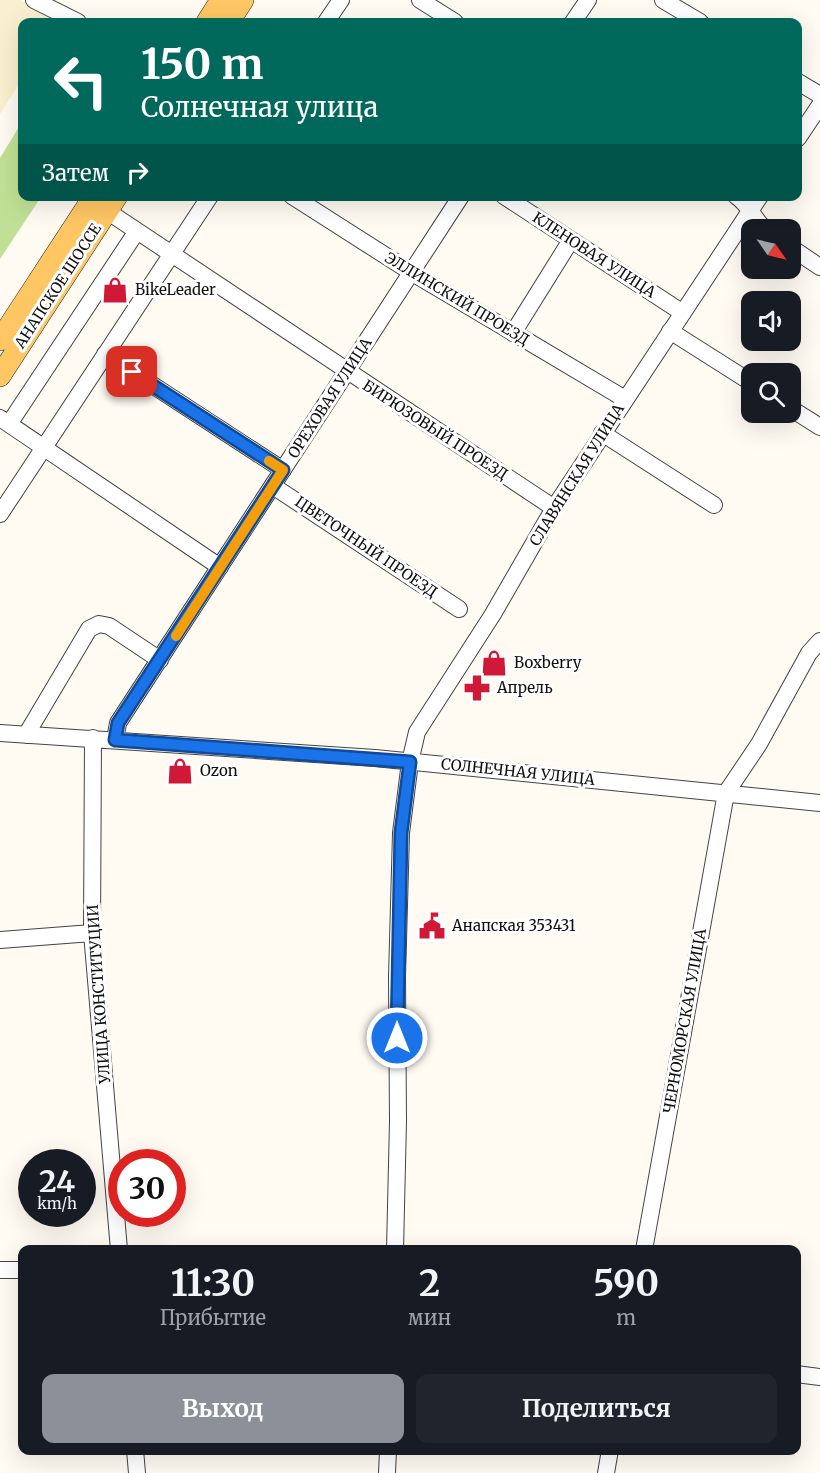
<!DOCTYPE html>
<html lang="ru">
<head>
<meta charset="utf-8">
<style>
	:root { --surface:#171b24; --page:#20242c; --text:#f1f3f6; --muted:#9ea1a6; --accent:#8c9099 }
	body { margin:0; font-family:Merriweather,serif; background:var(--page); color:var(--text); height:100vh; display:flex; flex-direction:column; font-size:22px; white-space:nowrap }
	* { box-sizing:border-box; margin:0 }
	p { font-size:20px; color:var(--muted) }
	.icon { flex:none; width:33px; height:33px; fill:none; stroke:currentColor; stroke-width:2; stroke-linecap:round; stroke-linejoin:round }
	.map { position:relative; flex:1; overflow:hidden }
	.drawer { position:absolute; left:18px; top:1245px; width:783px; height:210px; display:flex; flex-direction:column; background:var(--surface); border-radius:12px; box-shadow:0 6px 24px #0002 }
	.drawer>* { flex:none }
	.guide { position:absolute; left:18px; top:18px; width:784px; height:183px; border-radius:12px; box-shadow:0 6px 24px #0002; background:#00695c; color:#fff; overflow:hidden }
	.needle { width:39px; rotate:124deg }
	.fabs { position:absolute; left:741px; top:219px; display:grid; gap:12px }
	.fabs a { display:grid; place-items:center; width:60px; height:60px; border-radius:12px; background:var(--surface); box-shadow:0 6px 24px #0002; font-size:30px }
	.speed { position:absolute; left:18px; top:1149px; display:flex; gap:12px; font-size:30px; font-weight:700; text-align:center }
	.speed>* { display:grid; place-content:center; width:78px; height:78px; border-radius:50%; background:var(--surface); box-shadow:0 6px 24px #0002; line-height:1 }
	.speed small { font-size:15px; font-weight:400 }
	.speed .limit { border:9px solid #d22; background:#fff; color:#111 }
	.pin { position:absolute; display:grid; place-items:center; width:51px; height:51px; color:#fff; margin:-26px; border-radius:12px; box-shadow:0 3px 9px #0006 }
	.me { position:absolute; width:66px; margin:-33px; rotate:0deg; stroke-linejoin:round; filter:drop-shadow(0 0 4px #0008) }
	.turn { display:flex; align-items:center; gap:21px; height:126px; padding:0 24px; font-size:27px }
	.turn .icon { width:78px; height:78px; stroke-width:2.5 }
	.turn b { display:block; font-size:42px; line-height:51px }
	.then { display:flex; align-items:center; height:57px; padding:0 24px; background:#0003; gap:12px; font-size:22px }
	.eta { display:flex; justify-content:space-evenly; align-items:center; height:102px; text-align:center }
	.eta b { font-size:36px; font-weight:700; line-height:42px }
	.primary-button { display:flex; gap:12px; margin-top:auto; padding:12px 24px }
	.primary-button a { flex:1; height:69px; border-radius:12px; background:var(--accent); color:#fff; font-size:24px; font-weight:700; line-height:69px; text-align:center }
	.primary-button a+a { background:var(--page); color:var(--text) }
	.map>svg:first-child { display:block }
	.farmland { fill:#f9f0cf }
	.forest { fill:#c0e195 }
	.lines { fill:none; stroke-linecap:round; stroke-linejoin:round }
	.minor-casing { stroke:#434343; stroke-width:18 }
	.major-casing { stroke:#212121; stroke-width:22 }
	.minor { stroke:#fff; stroke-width:16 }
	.major { stroke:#ffc763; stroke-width:21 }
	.route-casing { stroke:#114b97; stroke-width:15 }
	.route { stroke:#1a73e8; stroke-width:10 }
	.slow { stroke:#f59e0b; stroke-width:10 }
	.labels { text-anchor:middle; stroke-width:6; stroke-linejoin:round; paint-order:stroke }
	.street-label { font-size:15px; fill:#101010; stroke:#fff }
	.poi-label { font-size:15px; fill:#101010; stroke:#fff; text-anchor:start }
</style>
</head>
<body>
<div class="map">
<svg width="820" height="1473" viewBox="0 0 820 1473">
	<rect width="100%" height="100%" fill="#fffbf3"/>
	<path class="farmland" d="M0,0h20l40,21 -2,1h-36v57l-22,35z"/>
	<path class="forest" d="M22,122v74l19,1 -41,62v-101z"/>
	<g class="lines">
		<g class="minor-casing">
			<path id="minor" d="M34,0l44,22
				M420,0l35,22
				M663,0l37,22
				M326,22l15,-22
				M573,22l15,-22
				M798,82l22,13
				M798,138l22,-33
				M292,196l119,76 214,127
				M504,196l179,117
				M736,196c13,8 18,24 30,34
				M107,211l447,297
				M790,247l30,20
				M670,331l82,52
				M513,333l58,-93
				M105,354l178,116
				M790,408l30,19
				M0,418l220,149
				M9,424l128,-193
				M602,433l112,72
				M273,486l186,123
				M0,514l210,-318
				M0,733l375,25 445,45
				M26,735l63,-106 10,-5 10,2 51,34
				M93,738l-1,195 27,317
				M115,740l3,-17 343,-527
				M0,940l92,-7
				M395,1250l3,-129 -1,-144 4,-144 9,-71 7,-30 76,-118 61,-106 206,-312
				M644,1250l82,-457 33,-49 50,-91 11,-12
				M0,1270h22
				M796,1374l24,3
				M135,1450l2,23
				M387,1473l1,-23
				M606,1473l4,-23"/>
		</g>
		<g class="major-casing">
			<path id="major" d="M207,22l14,-22
				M229,22l14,-22
				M0,340l94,-144
				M0,376l117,-180"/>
		</g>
		<use href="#minor" class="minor"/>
		<use href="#major" class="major"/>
	</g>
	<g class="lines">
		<g class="route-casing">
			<path id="route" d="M132,372l151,98 -165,253 -3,17 295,22 -9,71 -4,205"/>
		</g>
		<use href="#route" class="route"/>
		<path class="slow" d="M176,636l107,-166 -14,-9"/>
	</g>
	<defs>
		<g id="shop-bare" transform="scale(2.07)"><path d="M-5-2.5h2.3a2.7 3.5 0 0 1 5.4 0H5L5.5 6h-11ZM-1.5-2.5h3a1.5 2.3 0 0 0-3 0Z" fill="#cf1936" stroke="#fff" stroke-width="2.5" paint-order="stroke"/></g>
		<g id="pharmacy-bare" transform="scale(2.07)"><path d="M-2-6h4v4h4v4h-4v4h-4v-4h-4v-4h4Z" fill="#cf1936" stroke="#fff" stroke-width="2.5" paint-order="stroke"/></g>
		<g id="civic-bare" transform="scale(2.07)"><path d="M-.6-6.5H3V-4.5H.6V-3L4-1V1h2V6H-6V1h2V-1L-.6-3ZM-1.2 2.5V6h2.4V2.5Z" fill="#cf1936" stroke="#fff" stroke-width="2.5" paint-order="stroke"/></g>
	</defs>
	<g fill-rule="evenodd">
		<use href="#shop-bare" x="115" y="290"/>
		<use href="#shop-bare" x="494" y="663"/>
		<use href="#pharmacy-bare" x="477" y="688"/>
		<use href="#shop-bare" x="180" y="771"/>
		<use href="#civic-bare" x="432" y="926"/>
	</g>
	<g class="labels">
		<g class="street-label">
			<text transform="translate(594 255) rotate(33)" y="5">КЛЕНОВАЯ УЛИЦА</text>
			<text transform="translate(58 286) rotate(-57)" y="5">АНАПСКОЕ ШОССЕ</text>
			<text transform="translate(457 299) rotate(31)" y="5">ЭЛЛИНСКИЙ ПРОЕЗД</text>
			<text transform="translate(330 398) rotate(-57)" y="5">ОРЕХОВАЯ УЛИЦА</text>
			<text transform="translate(435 430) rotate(33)" y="5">БИРЮЗОВЫЙ ПРОЕЗД</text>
			<text transform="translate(577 475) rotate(-58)" y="5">СЛАВЯНСКАЯ УЛИЦА</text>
			<text transform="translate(366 547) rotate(34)" y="5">ЦВЕТОЧНЫЙ ПРОЕЗД</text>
			<text transform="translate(518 772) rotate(6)" y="5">СОЛНЕЧНАЯ УЛИЦА</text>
			<text transform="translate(99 994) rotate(-94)" y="5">УЛИЦА КОНСТИТУЦИИ</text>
			<text transform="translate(685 1021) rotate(-80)" y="5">ЧЕРНОМОРСКАЯ УЛИЦА</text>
		</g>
		<g class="poi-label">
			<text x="135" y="295">BikeLeader</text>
			<text x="514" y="668">Boxberry</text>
			<text x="497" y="693">Апрель</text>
			<text x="200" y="776">Ozon</text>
			<text x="452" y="931">Анапская 353431</text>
		</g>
	</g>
</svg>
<div class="fabs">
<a><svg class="needle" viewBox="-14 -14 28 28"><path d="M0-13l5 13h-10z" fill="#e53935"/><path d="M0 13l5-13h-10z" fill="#9ea1a6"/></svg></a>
<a><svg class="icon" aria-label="sound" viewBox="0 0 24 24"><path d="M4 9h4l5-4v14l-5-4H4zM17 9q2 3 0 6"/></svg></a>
<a><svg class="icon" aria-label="search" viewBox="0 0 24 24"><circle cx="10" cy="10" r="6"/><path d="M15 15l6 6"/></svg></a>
</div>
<div class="speed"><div>24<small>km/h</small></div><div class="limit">30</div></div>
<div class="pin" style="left:132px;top:372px;background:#d93025"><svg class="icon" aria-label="arrive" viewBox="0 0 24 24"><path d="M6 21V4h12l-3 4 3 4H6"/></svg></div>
<svg class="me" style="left:397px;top:1038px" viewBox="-20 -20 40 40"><circle r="17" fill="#1a73e8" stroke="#fff" stroke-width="3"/><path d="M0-11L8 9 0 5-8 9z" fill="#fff"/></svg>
<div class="guide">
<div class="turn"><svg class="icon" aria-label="left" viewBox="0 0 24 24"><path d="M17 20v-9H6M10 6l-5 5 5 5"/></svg><div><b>150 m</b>Солнечная улица</div></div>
<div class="then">Затем<svg class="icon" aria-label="right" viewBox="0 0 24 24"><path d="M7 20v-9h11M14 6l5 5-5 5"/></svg></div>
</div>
<section class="drawer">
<div class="eta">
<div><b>11:30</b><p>Прибытие</p></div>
<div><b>2</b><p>мин</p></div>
<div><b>590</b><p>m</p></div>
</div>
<div class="primary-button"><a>Выход</a><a>Поделиться</a></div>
</section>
</div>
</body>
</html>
